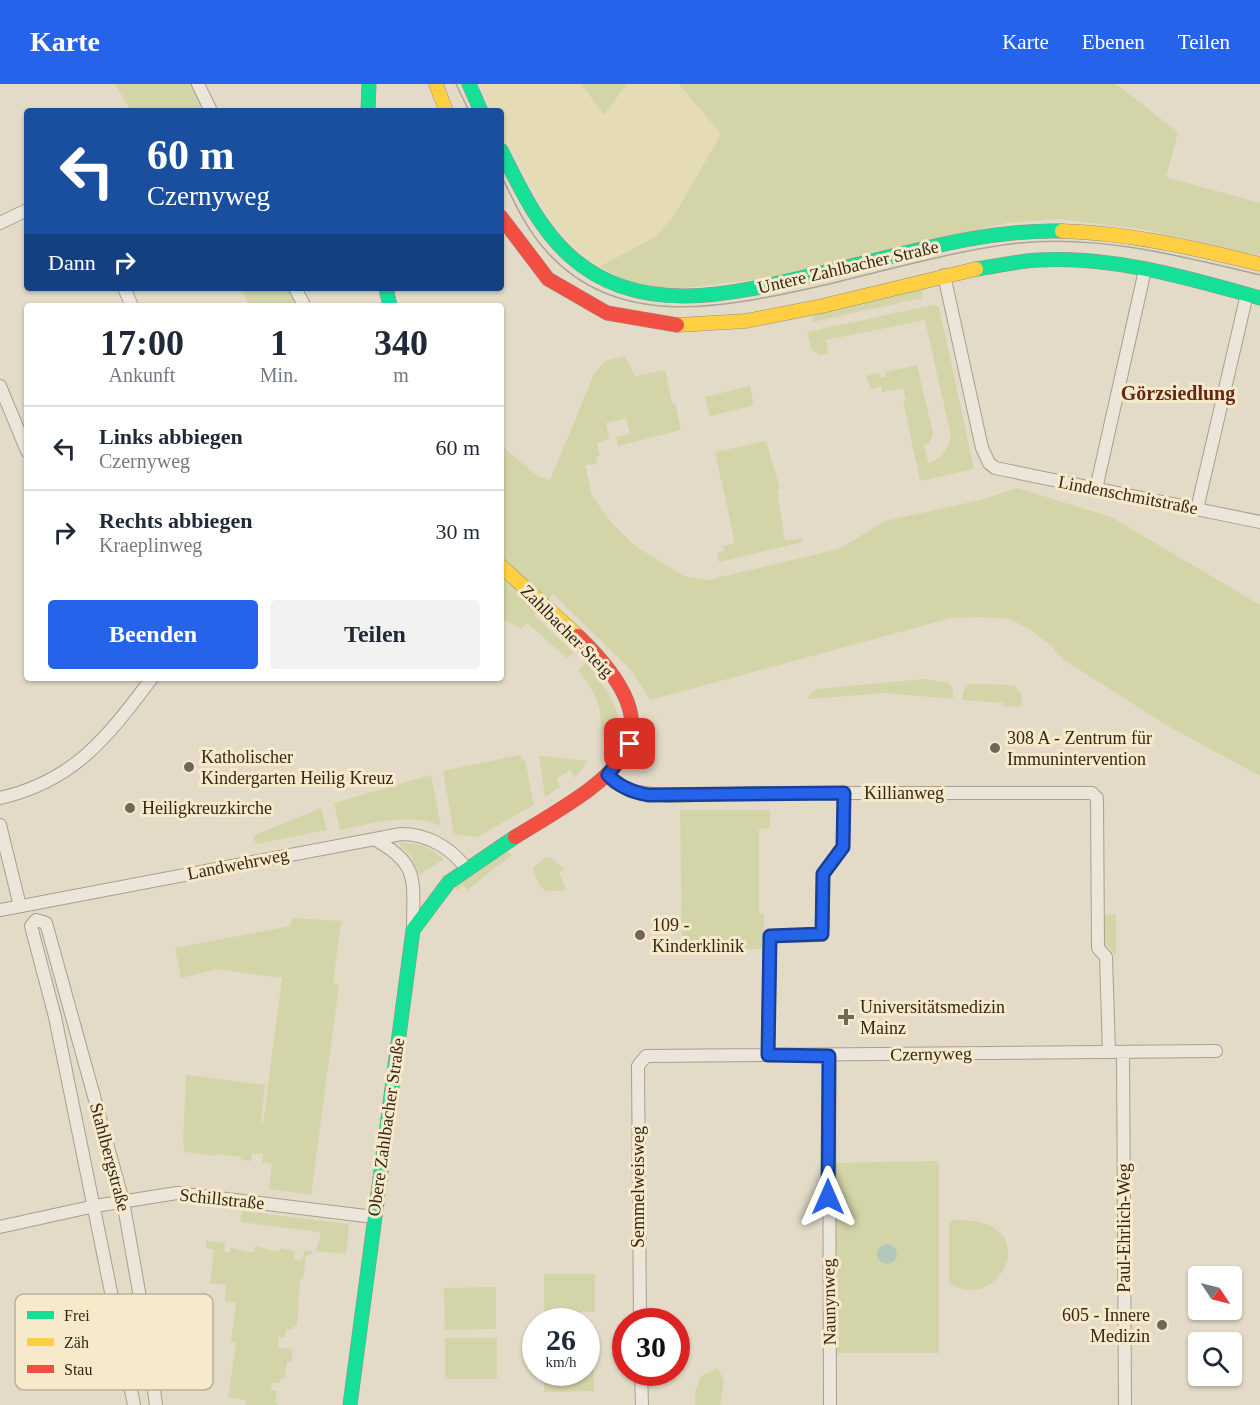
<!DOCTYPE html>
<html lang="de">
<head>
<meta charset="utf-8">
<style>
	:root { --surface:#fff; --page:#f2f2f3; --text:#1f2937; --muted:#747a83; --line:#e0e1e3; --accent:#2563eb }
	body { margin:0; font-family:Georgia,serif; background:var(--page); color:var(--text); height:100vh; display:flex; flex-direction:column; font-size:22px; white-space:nowrap }
	* { box-sizing:border-box; margin:0 }
	p { font-size:20px; color:var(--muted) }
	.icon { flex:none; width:33px; height:33px; fill:none; stroke:currentColor; stroke-width:2; stroke-linecap:round; stroke-linejoin:round }
	.map { position:relative; flex:1; overflow:hidden }
	.panel { position:absolute; left:24px; top:219px; width:480px; height:378px; display:flex; flex-direction:column; background:var(--surface); border-radius:6px; box-shadow:0 2px 4px #0004 }
	.panel>* { flex:none }
	.hud { position:absolute; left:24px; top:24px; width:480px; height:183px; border-radius:6px; box-shadow:0 2px 4px #0004; background:#1a4fa0; color:#fff; overflow:hidden }
	.needle { width:39px; rotate:125deg }
	.controls { position:absolute; left:1188px; top:1182px; display:grid; gap:12px }
	.controls a { display:grid; place-items:center; width:54px; height:54px; border-radius:6px; background:var(--surface); box-shadow:0 2px 4px #0004; font-size:30px }
	.speed { position:absolute; left:522px; top:1224px; display:flex; gap:12px; font-size:30px; font-weight:700; text-align:center }
	.speed>* { display:grid; place-content:center; width:78px; height:78px; border-radius:50%; background:var(--surface); box-shadow:0 2px 4px #0004; line-height:1 }
	.speed small { font-size:15px; font-weight:400 }
	.speed .limit { border:9px solid #d22; background:#fff; color:#111 }
	.pin { position:absolute; display:grid; place-items:center; width:51px; height:51px; color:#fff; margin:-26px; border-radius:12px; box-shadow:0 3px 9px #0006 }
	.me { position:absolute; width:66px; margin:-33px; rotate:0deg; stroke-linejoin:round; filter:drop-shadow(0 0 4px #0008) }
	.turn { display:flex; align-items:center; gap:21px; height:126px; padding:0 24px; font-size:27px }
	.turn .icon { width:78px; height:78px; stroke-width:2.5 }
	.turn b { display:block; font-size:42px; line-height:51px }
	.then { display:flex; align-items:center; height:57px; padding:0 24px; background:#0003; gap:12px; font-size:22px }
	.eta { display:flex; justify-content:space-evenly; align-items:center; height:102px; text-align:center }
	.eta b { font-size:36px; font-weight:800; line-height:42px }
	.button { display:flex; gap:12px; margin-top:auto; padding:12px 24px }
	.button a { flex:1; height:69px; border-radius:6px; background:var(--accent); color:#fff; font-size:24px; font-weight:800; line-height:69px; text-align:center }
	.button a+a { background:var(--page); color:var(--text) }
	ul { padding:0; list-style:none }
	li { display:flex; align-items:center; gap:18px; height:84px; padding:0 24px; border-top:2px solid var(--line) }
	li div { flex:1 }
	li b { display:block; font-size:22px }
	li em { font-style:normal }
	header { display:flex; align-items:center; gap:36px; box-sizing:border-box; height:84px; padding:0 30px; background:var(--accent); color:#fff }
	header strong { font-size:28px }
	nav { display:flex; gap:33px; margin-inline-start:auto; font-size:21px }
	.map>svg:first-child { display:block }
	.farmland { fill:#e5dcb5 }
	.green { fill:#d3d4a8 }
	.water { fill:#b3c8bc }
	.lines { fill:none; stroke-linecap:round; stroke-linejoin:round }
	.street-casing { stroke:#a79f91; stroke-width:14 }
	.fast-casing { stroke:#978f81; stroke-width:15 }
	.slow-casing { stroke:#978f81; stroke-width:15 }
	.jam-casing { stroke:#978f81; stroke-width:15 }
	.street { stroke:#ebe5da; stroke-width:12 }
	.fast { stroke:#16e098; stroke-width:14 }
	.slow { stroke:#ffcf43; stroke-width:14 }
	.jam { stroke:#f24e42; stroke-width:14 }
	.tram { stroke:#aaa59a; stroke-width:1.5 }
	.route-casing { stroke:#184099; stroke-width:15 }
	.route { stroke:#2563eb; stroke-width:10 }
	.poi-dot { fill:#726657; stroke:#f7eaca; stroke-width:2 }
	.labels { text-anchor:middle; stroke-width:6; stroke-linejoin:round; paint-order:stroke }
	.street-label { font-size:18px; fill:#35271a; stroke:#f7eaca }
	.poi-label { font-size:18px; fill:#35271a; stroke:#f7eaca; text-anchor:start }
	.neighbourhood-label { font-size:20px; font-weight:bold; fill:#642817; stroke:#f7eaca }
	.key { fill:#f7eaca; stroke:#bdb095; stroke-width:1.5 }
	.key-label { font-size:16px; fill:#35271a }
</style>
</head>
<body>
<header>
<strong>Karte</strong>
<nav><a>Karte</a><a>Ebenen</a><a>Teilen</a></nav>
</header>
<div class="map">
<svg width="1260" height="1321" viewBox="0 0 1260 1321">
	<rect width="100%" height="100%" fill="#e3dbc7"/>
	<path class="farmland" d="M481,0h100l23,31 23,-31h52l42,50 -47,82 -19,21 -56,30 -13,-7 -33,-37 -52,-93v-19h-10z"/>
	<path class="green" d="M115,0h77l13,27h-74z
		M581,0h46l-23,31z
		M679,0h437l62,48 -12,45 94,26v52l-113,-25 -88,-11 -52,4 -246,56 -76,9h-26l-31,-7 -29,-14 56,-30 19,-21 47,-82z
		M241,204h48l9,18h-49z
		M923,204l-1,10 -110,24 3,-10z
		M933,221l6,2 35,162 -54,12 -17,-80 3,-1 -3,-12 -21,4 -1,-6 -10,3 -5,-13 13,-3 2,5 5,-1 -1,-5 32,-7 16,68 -3,9 -6,3 4,18c13,-4 21,-13 23,-27l-26,-116 -99,20 2,13 -8,2 -9,-6 -4,-17z
		M625,272l10,20 30,-6 7,33h3l6,27 -63,16 -2,-9 14,-3 -4,-16 -20,5 3,16 -12,4 3,13 -4,1 1,7 -12,1 7,31 20,27 23,23 49,30 24,4 131,-31 46,-28 96,-21 36,-12 94,29 149,88v171l-92,-50 -104,-66 -14,-15 -22,-17 -19,-9 -29,-2 -29,1 -301,82 -19,-30 -78,-76 -19,21 40,38 -7,5 -40,-35 -6,6 -20,-11v-173l36,31 13,4 44,-106 11,-13z
		M750,302l4,19 -44,11 -5,-19z
		M766,357l14,48 -3,1 8,51 17,-3 1,4 -84,20 -2,-9 7,-2 -1,-5 12,-3 -20,-91z
		M586,579c13,15 53,67 22,83 -9,-10 -5,-29 -10,-42 -4,-13 -12,-24 -20,-34z
		M924,595l24,4 5,6v10l-67,-6 -78,6 3,-6 7,-4z
		M970,600l44,1 7,9 1,12 -18,1v-4l-42,-3 2,-11z
		M520,671l5,6 9,44 -57,32 -23,-3 -11,-63z
		M539,672h2l47,5 -13,17 -5,-8 -14,9 4,8 -15,10z
		M431,691l10,51c-33,-14 -67,-3 -101,4l-6,-27z
		M321,724l6,22 -71,14 -3,-8z
		M680,726h90v18l-11,1v85h5l1,35 -83,-1z
		M400,758l26,4 18,13 -25,16 -8,-19 -11,-10z
		M507,768l5,3 -45,35 -4,-5 -6,5 -3,-3z
		M546,773l9,3 9,10 -5,2 7,18c-25,3 -25,1 -33,-22z
		M1116,830v43l-7,-10 -8,-6v-26z
		M292,834l49,3 -8,63 6,1 -28,210 -42,-6 3,-25 -10,-2 1,-8 -11,-1 -1,8 -10,-1v-3l-24,-3v2l-32,-4 -2,-8 3,-69 79,10 -4,38 2,1 19,-146 -66,-9 -35,9 -6,-30 115,-22z
		M939,1077v192h-102l-1,-190z
		M242,1127l105,13 2,4 -3,26 -30,-3 5,-18 -3,-1 -78,-10z
		M953,1136c97,-4 47,97 -4,63v-60z
		M206,1157l19,2 -1,9 6,1 1,-5 23,5 1,-7 24,6 1,-4 15,3 -1,9 8,1 3,-11 7,1v3l-6,1 -3,24h-3l-3,47h-3l-1,4 -7,-1 -1,9 -6,-1 -1,11 15,1 -2,13h-4l-3,17h-4l-1,4h-7l-1,7 6,1 -2,11 4,3h-34l1,-5 -18,-3 8,-54 -5,-1 5,-39 -11,-2 1,-16 -16,-2 4,-33 -8,-2z
		M544,1190h51v38h-51z
		M496,1203v42l-51,1 -1,-42z
		M445,1254h52v41h-52z
		M587,1267h7v40l-50,1v-19l42,-1z
		M718,1284l6,13 -4,24h-25v-13l6,-16z"/>
	<path class="water" d="M877 1170a10 10 0 1 1 20 0a10 10 0 1 1-20 0Z"/>
	<g class="lines">
		<g class="street-casing">
			<path id="street" d="M198,0l13,27
				M0,139l27,-13
				M944,191l38,173 7,15 6,5 265,54
				M124,204l8,18
				M295,204l8,15
				M0,302l27,65
				M1096,405l49,-219
				M1197,425l50,-215
				M607,691l7,7 16,9 38,5 89,-3h335l5,5 1,150 8,9 3,95
				M0,714c75,-17 108,-62 152,-120
				M0,741l20,81
				M374,755c46,25 39,41 39,89
				M0,826l401,-76c26,0 49,13 65,34
				M36,836l10,3 77,278 24,136 9,68
				M36,836l-5,6 24,91 79,388
				M1123,968l2,353
				M768,971l2,-119 52,-1 1,-61 20,-27 1,-54
				M829,972l1,349
				M0,1143l95,-21 82,-13 197,24
				M640,1238l-2,-256 8,-10 570,-5
				M641,1288l1,33"/>
		</g>
		<g class="fast-casing">
			<path id="fast" d="M469,0l12,27
				M368,27l1,-27
				M501,66c19,38 37,77 69,106 74,67 178,34 264,14 75,-17 151,-41 228,-39
				M976,185c21,-3 42,-8 63,-9 76,-4 149,18 221,38
				M386,204l4,18
				M350,1321l63,-475 36,-48 66,-45"/>
		</g>
		<g class="slow-casing">
			<path id="slow" d="M436,0l10,27
				M1062,147c68,2 132,17 198,33
				M677,241l69,-4 76,-15 154,-37
				M501,482l77,70"/>
		</g>
		<g class="jam-casing">
			<path id="jam" d="M501,133l47,62 59,34 70,12
				M515,753c97,-59 172,-96 63,-201"/>
		</g>
		<use href="#street" class="street"/>
		<use href="#fast" class="fast"/>
		<use href="#slow" class="slow"/>
		<use href="#jam" class="jam"/>
		<path class="tram" d="M456,0l13,27
			M501,91c13,27 26,56 47,78 71,78 177,54 268,34 66,-15 135,-36 203,-44 82,-8 162,13 241,32"/>
	</g>
	<g class="lines">
		<g class="route-casing">
			<path id="route" d="M630,660l-22,31c11,12 24,17 40,20l196,-2 -1,54 -20,27 -1,60 -52,2 -2,119 61,1 -1,141"/>
		</g>
		<use href="#route" class="route"/>
	</g>
	<g class="poi-dot">
		<circle cx="995" cy="664" r="6"/>
		<circle cx="189" cy="683" r="6"/>
		<circle cx="130" cy="724" r="6"/>
		<circle cx="640" cy="851" r="6"/>
		<path d="M843 924h6v6h6v6h-6v6h-6v-6h-6v-6h6z"/>
		<circle cx="1162" cy="1241" r="6"/>
	</g>
	<g class="labels">
		<g class="street-label">
			<text transform="translate(848 183) rotate(-13)" y="6">Untere Zahlbacher Straße</text>
			<text transform="translate(1128 411) rotate(11)" y="6">Lindenschmitstraße</text>
			<text transform="translate(567 547) rotate(45)" y="6">Zahlbacher Steig</text>
			<text x="904" y="715">Killianweg</text>
			<text transform="translate(238 780) rotate(-11)" y="6">Landwehrweg</text>
			<text transform="translate(931 970) rotate(-1)" y="6">Czernyweg</text>
			<text transform="translate(386 1043) rotate(-82)" y="6">Obere Zahlbacher Straße</text>
			<text transform="translate(110 1073) rotate(75)" y="6">Stahlbergstraße</text>
			<text transform="translate(638 1103) rotate(-90)" y="6">Semmelweisweg</text>
			<text transform="translate(222 1115) rotate(6)" y="6">Schillstraße</text>
			<text transform="translate(1124 1144) rotate(-90)" y="6">Paul-Ehrlich-Weg</text>
			<text transform="translate(829 1218) rotate(-91)" y="6">Naunynweg</text>
		</g>
		<g class="poi-label">
			<text x="1007" y="660">308 A - Zentrum für<tspan x="1007" dy="21">Immunintervention</tspan></text>
			<text x="201" y="679">Katholischer<tspan x="201" dy="21">Kindergarten Heilig Kreuz</tspan></text>
			<text x="142" y="730">Heiligkreuzkirche</text>
			<text x="652" y="847">109 -<tspan x="652" dy="21">Kinderklinik</tspan></text>
			<text x="860" y="929">Universitätsmedizin<tspan x="860" dy="21">Mainz</tspan></text>
			<text x="1150" y="1237" text-anchor="end">605 - Innere<tspan x="1150" dy="21">Medizin</tspan></text>
		</g>
		<g class="neighbourhood-label">
			<text x="1178" y="316">Görzsiedlung</text>
		</g>
	</g>
	<rect x="15" y="1210" width="198" height="96" rx="9" class="key"/>
	<rect x="27" y="1227" width="27" height="8" fill="#16e098"/>
	<rect x="27" y="1254" width="27" height="8" fill="#ffcf43"/>
	<rect x="27" y="1281" width="27" height="8" fill="#f24e42"/>
	<g class="key-label">
		<text x="64" y="1237">Frei</text>
		<text x="64" y="1264">Zäh</text>
		<text x="64" y="1291">Stau</text>
	</g>
</svg>
<div class="controls">
<a><svg class="needle" viewBox="-14 -14 28 28"><path d="M0-13l5 13h-10z" fill="#e53935"/><path d="M0 13l5-13h-10z" fill="#747a83"/></svg></a>
<a><svg class="icon" aria-label="search" viewBox="0 0 24 24"><circle cx="10" cy="10" r="6"/><path d="M15 15l6 6"/></svg></a>
</div>
<div class="speed"><div>26<small>km/h</small></div><div class="limit">30</div></div>
<div class="pin" style="left:630px;top:660px;background:#d93025"><svg class="icon" aria-label="arrive" viewBox="0 0 24 24"><path d="M6 21V4h12l-3 4 3 4H6"/></svg></div>
<svg class="me" style="left:828px;top:1113px" viewBox="-20 -20 40 40"><path d="M0-17L14 15 0 8-14 15z" fill="#2563eb" stroke="#fff" stroke-width="4"/></svg>
<div class="hud">
<div class="turn"><svg class="icon" aria-label="left" viewBox="0 0 24 24"><path d="M17 20v-9H6M10 6l-5 5 5 5"/></svg><div><b>60 m</b>Czernyweg</div></div>
<div class="then">Dann<svg class="icon" aria-label="right" viewBox="0 0 24 24"><path d="M7 20v-9h11M14 6l5 5-5 5"/></svg></div>
</div>
<section class="panel">
<div class="eta">
<div><b>17:00</b><p>Ankunft</p></div>
<div><b>1</b><p>Min.</p></div>
<div><b>340</b><p>m</p></div>
</div>
<ul>
<li><svg class="icon" aria-label="left" viewBox="0 0 24 24"><path d="M17 20v-9H6M10 6l-5 5 5 5"/></svg><div><b>Links abbiegen</b><p>Czernyweg</p></div><em>60 m</em></li>
<li><svg class="icon" aria-label="right" viewBox="0 0 24 24"><path d="M7 20v-9h11M14 6l5 5-5 5"/></svg><div><b>Rechts abbiegen</b><p>Kraeplinweg</p></div><em>30 m</em></li>
</ul>
<div class="button"><a>Beenden</a><a>Teilen</a></div>
</section>
</div>
</body>
</html>
